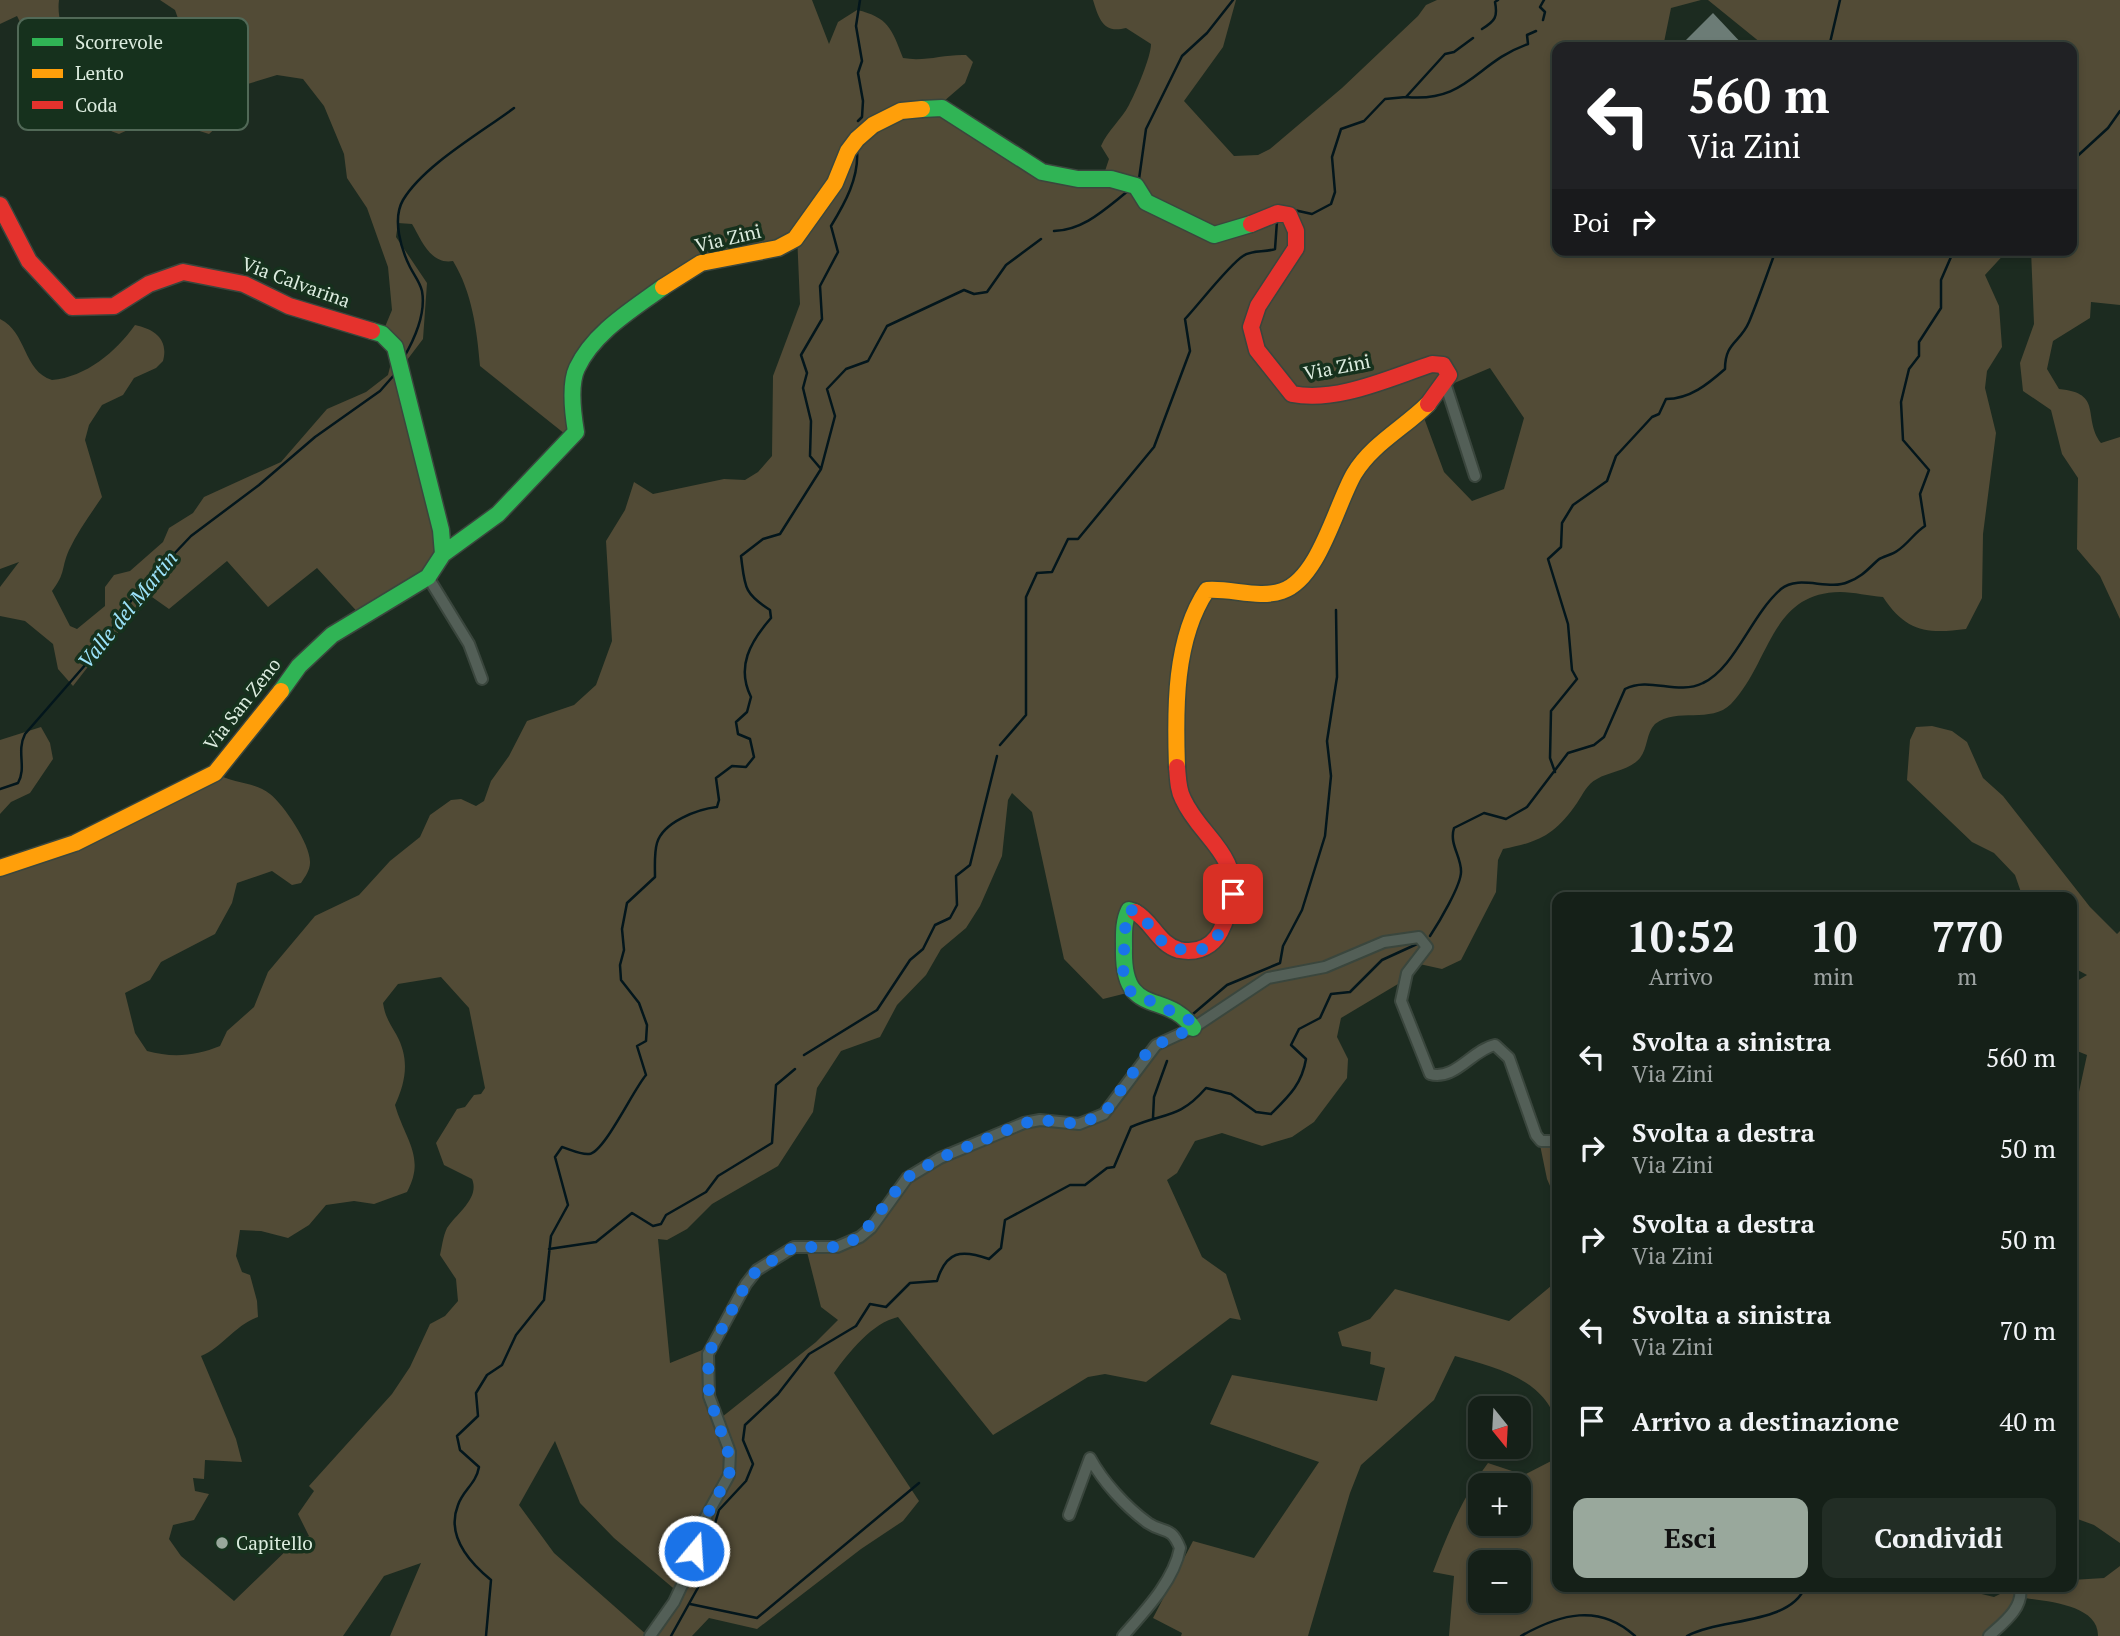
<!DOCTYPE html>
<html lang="it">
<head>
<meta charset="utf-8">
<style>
	:root { --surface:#152018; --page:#222d25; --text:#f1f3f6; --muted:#9da3a2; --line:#343e37; --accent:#99a89c }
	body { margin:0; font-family:"PT Serif",serif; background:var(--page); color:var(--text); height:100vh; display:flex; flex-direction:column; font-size:26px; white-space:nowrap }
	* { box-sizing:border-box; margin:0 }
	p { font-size:23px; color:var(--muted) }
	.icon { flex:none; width:38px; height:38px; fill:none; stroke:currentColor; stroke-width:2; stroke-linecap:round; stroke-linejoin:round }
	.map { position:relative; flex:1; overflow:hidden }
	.drawer { position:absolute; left:1552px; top:892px; width:525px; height:700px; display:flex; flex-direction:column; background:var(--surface); border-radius:14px; box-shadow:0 4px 10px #0003,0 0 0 2px var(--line) }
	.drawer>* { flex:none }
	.guide { position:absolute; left:1552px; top:42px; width:525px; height:214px; border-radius:14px; box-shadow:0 4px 10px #0003,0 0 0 2px var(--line); background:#202124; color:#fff; overflow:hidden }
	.needle { width:46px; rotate:162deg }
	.controls { position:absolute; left:1468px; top:1396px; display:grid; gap:14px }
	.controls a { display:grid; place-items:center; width:63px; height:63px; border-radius:14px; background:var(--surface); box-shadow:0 4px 10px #0003,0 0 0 2px var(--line); font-size:35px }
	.pin { position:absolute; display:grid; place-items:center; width:60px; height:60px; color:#fff; margin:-30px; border-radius:14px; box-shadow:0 4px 10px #0006 }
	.me { position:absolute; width:77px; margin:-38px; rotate:18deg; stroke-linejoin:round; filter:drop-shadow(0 0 5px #0008) }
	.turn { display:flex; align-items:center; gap:24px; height:147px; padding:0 21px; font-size:32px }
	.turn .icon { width:91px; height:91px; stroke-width:2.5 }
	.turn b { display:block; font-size:49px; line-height:60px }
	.then { display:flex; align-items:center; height:66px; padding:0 21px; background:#0003; gap:14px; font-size:26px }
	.eta { display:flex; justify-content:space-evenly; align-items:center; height:119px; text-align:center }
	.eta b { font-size:42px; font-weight:600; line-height:49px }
	.primary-button { display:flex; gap:14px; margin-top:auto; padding:14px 21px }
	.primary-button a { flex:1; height:80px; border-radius:14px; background:var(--accent); color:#111; font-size:28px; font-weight:600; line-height:80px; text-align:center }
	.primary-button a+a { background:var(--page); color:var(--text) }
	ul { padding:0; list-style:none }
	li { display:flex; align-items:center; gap:21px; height:91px; padding:0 21px }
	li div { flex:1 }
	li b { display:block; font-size:26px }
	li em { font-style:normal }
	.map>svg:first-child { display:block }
	.green { fill:#524b36; fill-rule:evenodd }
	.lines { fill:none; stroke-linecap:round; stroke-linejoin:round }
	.stream { stroke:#03161c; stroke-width:2.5 }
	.building { fill:#6c7c76 }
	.street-casing { stroke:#3a463d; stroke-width:14 }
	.fast-casing { stroke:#3a463d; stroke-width:19 }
	.slow-casing { stroke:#3a463d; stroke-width:19 }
	.jam-casing { stroke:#3a463d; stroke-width:19 }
	.street { stroke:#535f57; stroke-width:10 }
	.fast { stroke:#30b455; stroke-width:16 }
	.slow { stroke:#ff9f0a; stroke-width:16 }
	.jam { stroke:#e5322d; stroke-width:16 }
	.route { stroke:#1a73e8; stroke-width:12; stroke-dasharray:0 21.6 }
	.poi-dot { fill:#99a89c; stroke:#16311d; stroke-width:2.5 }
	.labels { text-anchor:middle; stroke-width:7; stroke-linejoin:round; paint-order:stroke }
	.street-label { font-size:19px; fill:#dcecdf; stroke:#16311d }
	.poi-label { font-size:19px; fill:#dcecdf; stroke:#16311d; text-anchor:start }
	.water-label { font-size:21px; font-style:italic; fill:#9ce3fa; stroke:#16311d }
	.key { fill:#16311d; stroke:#516957; stroke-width:2 }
	.key-label { font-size:19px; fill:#dcecdf }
</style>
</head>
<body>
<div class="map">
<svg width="2120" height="1636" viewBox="0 0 2120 1636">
	<rect width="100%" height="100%" fill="#1c2b20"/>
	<path class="green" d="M0,0h59c-2,15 3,28 7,43 14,48 62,29 93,7 8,-6 13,-18 21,-26l-5,-14 -15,-10h652l17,44 9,-22 19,-12c31,7 35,19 46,48 22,4 41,-4 63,-3l7,7 -8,21 -29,25 80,52 86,20 7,-21 -8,-13c7,-16 20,-26 28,-41 7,-13 22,-48 22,-61l-25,-16c-23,6 -27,-9 -33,-28h143l-13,47 -39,54 50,55 24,-1 12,-6 72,-61 76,-72 8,-11 11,-5h264l-30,8 -8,39h-105v203h450l-23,25 14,31 3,41 -15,24 -2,17 11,45 -13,101 -1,64 -16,31c-39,5 -60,3 -83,-32 -14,-1 -29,-5 -43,-5 -70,1 -69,70 -109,112 -20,20 -54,3 -76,20 -9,9 -7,24 -15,34 -11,13 -30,13 -43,21 -10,5 -14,15 -20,24 -22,32 -38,39 -74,46l-5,11 -2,32 -35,68 -19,9 -27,-6 -12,18 -62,37 -4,19 11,22 -1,19 -33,44 -22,15 -30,9 -40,-13 -27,8 -18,32 -10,7 35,77 24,17 15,46 -11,-2 -84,64 -41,-8 -17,3 -95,58 -95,-118c-26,6 -49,35 -64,56l85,128 -16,20 -42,28 -104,80 -48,-11 -17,18h-41l28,-43 -65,-55 -34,-35 -25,-62 -36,64 35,48 94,83h-258l31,-73 -37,13 -41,60h-343v-768l215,-95c18,11 38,8 55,21 14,11 41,51 40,69 0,7 -5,14 -9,20l-9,2 -20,-14 -35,12 -5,20 -17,31 -54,28 -11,18 -25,13 10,40 12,18c25,7 49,5 73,-5l7,-15 27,-24 14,-35 47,-56 44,-21 31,-34 30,-24 10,-22 21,-15 10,-1 15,7 8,-5 7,-20 18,-25 18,-35 47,-16 22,-20 16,-44 -6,-100 19,-31 9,-28 19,12 71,-15 21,1 13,-8 14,-16 1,-80 27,-72 -3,-70 -113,39 -103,86 -11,79 -90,-72c-3,-36 -8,-74 -27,-105 -23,4 -32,-22 -41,-37l-14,-1 -2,14 31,46 -4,56 -22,29 40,162 -13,47 -65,41 -46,-50 -49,39 -41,-46 -58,48 -17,-12 -51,53 -28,36 -15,-17 -5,-25 -28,-23 -25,-5v-29l19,-25 -19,7v-250c27,13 23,52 52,61 34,-3 64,-28 83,-55 19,4 34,14 28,36l-7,7 -22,10 -11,17 -21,10 -13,20 -4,15 17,57c-12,18 -24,34 -33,53 -8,18 -3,23 -17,41l18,35 7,3 28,-23v-19l9,-12 16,-4 33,-29 6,-14 24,-15 11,-16 77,-35 46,-53 39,-17 22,-17 7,-28 -13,-13 10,-24 -4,-43 -21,-59 -20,-30 -3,-24 -20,-48 -21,-27 -26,-4 -36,11 -10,28 -22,20 -19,-6 -23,-21 -14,3 -12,14 -22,10c-34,-11 -44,-36 -68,-59 -5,-4 -13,-8 -17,-13 -10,-12 -9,-32 -17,-46l-17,8zM1490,368l34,50 -20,71 -32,12 -28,-29 -24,-65 32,-23zM1012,793l20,19 32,147 39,40 24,-6 65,34 -43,26 -56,69 -71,3 -110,50 -59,67 -47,6 15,59 17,13 -22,22 -99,79 -9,-59 4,-16 -42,17 -12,-124 9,1 20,-11 25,-25 66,-38 35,-54 4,-24 24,-37 39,-14 17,-32 29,-30 15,-26 25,-21 14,-22 22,-50 6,-56zM441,977l28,31 16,80 -4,6 -7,1 -9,12 -8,2 -21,34 8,22 28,14c8,19 -15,34 -25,49 -4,8 -5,19 -7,27l16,24 2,22 -13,15 -15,8 -20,43 -18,27 -83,92 5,5 -16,23 11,22 -16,8 -59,57 -53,-45 -12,-17 4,-14 21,-5 15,-26 -14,-3 -2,-13 11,1 1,-19 37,2 -6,-23 -35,-83c22,-9 34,-31 57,-39l-1,-16 -7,-26 -8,-3 -6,-16 4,-26 21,1 27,7 21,-13 17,-20 28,-4 20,3 33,-12c19,-35 -2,-52 -12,-87 11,-24 15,-46 1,-71 -7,-12 -11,-18 -13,-31l15,-19z
		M1708,0h412v305l-29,-3 -1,16 -37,23 -6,28 12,20c45,4 23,29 42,54l19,-6v182l-20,-43 -23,-27 1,-71 -16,-24 -11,-44 -28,-19 -3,-28 14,-39 -3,-74h41v-203h-306z
		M1932,726l20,5 15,11 16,36 20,18 87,111 27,27 3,-3v612l-26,-18 -22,-8v-393l15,-69 -10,-4 -5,5v-72l15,-9 -15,-8v-69h-49l-8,-23 -21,-22 -22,-11 -65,-62 3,-40 6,-13z
		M41,727l9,16 3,16 -23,34 -19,9 -11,12v-74z
		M1539,1140l18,3v59l-10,-23z
		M1557,1281v146c-8,-47 -62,-60 -102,-71l-21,44 -73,65 -11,28 -42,143h-127l1,-3 -29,-15 40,-77 61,17 65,-96 -109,-38 22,-49 145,26 8,-33 -15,-4 1,-12 -29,-6 -4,-14 32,-13 25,-30 114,32z
		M1557,1458l1,129h330l42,5 27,-4 37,9 20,-10h58v-7l32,-2 16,-12v70h-22c1,-33 -57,-35 -80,-39l-8,18 -23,21h-538l5,-60 -21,-4c15,-39 29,-74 55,-109l36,12zM1480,1486h39v38h-39zM1480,1563h39v38h-39z"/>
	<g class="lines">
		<path class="stream" d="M1543,20l2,-8 -5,-5 4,-7
			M1482,29c13,-8 16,-12 13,-27l3,-2
			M1829,47l11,-47
			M1406,97c62,6 70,-35 122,-53l-1,-9 9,-4
			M858,121l4,-4 1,-16 -5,-28 4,-12 -6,-35 4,-26
			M2072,161l36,-33 12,-17
			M1139,179l7,-50 36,-73 25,-23 26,-33
			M1294,210l18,4 19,-10 4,-12 -3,-35 9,-28 23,-8 21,-22 21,-2 39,-43 9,-2 19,-14
			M1054,231c30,-1 51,-22 74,-40
			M404,357c11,-19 22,-44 18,-66 -2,-9 -8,-16 -12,-24 -9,-18 -18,-48 -7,-67 21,-35 79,-68 111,-92
			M821,469l14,-53 -8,-27 19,-20 22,-8 19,-35 77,-36 10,4 13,-2 19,-27 35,-26
			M1000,745l26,-30v-118l11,-24 15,-1 16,-33h10l76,-92 36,-96 -5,-32c14,-15 44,-54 58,-63 10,-7 21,-3 32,-7l2,-28
			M1555,772l-5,-14 1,-47 26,-32 -5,-9 -4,-46 -20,-65 13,-12 1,-24 11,-18 34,-24 9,-25 36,-39 7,-3 7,-15c24,0 42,-15 59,-30 0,-27 15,-26 24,-47 10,-24 18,-48 27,-72
			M0,789l18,-6c9,-16 -2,-31 7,-49l68,-78 42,-61 56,-59 68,-51 56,-48 65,-46 15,-17
			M1430,936c8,-12 32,-52 31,-65 0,-15 -12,-27 -7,-43l30,-15 22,6 21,-12 41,-54 26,-8 10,-8 21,-48c25,-13 52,7 78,-6 32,-15 48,-68 78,-94 18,-15 47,2 67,-7 14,-5 20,-13 30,-22 5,-4 14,-5 19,-9 11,-7 17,-18 28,-25l-5,-32 9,-24 -26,-30 -2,-38 8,-33 10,-13v-14l22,-34v-28l13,-30
			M1193,1014l34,-29 53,-22 3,-17 19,-36 23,-74 6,-60 -4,-35 10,-64 -1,-67
			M804,1055l73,-45 33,-50 13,-11 12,-24 15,-7 7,-13 -1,-29 14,-11 27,-109
			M1153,1118l1,-21 13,-36
			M549,1249l47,-7 36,-29 21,13 8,-2 5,-9 40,-23 12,-16 54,-33 4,-58 19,-16
			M690,1604l67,14 162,-135
			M486,1636l5,-56c-22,-18 -45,-45 -33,-75 5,-15 18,-21 21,-38l-19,-17 -3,-14 21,-20 -2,-23 11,-18 15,-10 14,-30 28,-35 7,-64 17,-31 -13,-48 7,-10c7,2 19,8 27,7 15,-1 44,-64 57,-79l-9,-29 9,-5 1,-16 -8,-22 -18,-23 -1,-15 4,-15 -2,-21 5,-26 28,-26c0,-10 -1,-24 2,-34 6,-21 41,-34 60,-36l2,-7 -3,-22 16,-12 14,1 8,-10 -4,-18 -12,-5 -2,-12 11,-10 4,-15c-15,-30 -1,-55 20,-79l-1,-8c-27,-17 -25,-24 -29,-54l22,-17 17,-5 41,-65 -11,-13 1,-35 -8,-33 4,-15 -6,-18 21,-36 -2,-33 18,-34 -7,-26c14,-23 28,-48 26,-75
			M671,1636l34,-61 3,-28 11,-37 27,-29 7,-17 -10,-24 2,-15 33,-31 31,-40 47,-28 14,-22 16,3 24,-24 27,-2c9,-30 24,-32 52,-22l12,-11 4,-28 65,-35h15l22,-17 7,-1 17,-40c34,-15 47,-7 75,-39l25,6 25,18 15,2c18,-18 31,-30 35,-55l-15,-14 8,-16 21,-11 11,-24 19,-2 32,-32 35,-16
			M1521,1636c39,-22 78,-33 114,0
			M1687,1636c32,-18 103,-11 118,-49"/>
	</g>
	<path class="building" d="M1713,13l32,34h-66z"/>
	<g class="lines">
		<g class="street-casing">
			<path id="street" d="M1446,386l29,90
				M428,577l41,67 13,35
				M1069,1515l21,-57c13,24 36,49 58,65 16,11 23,2 32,25 -6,33 -36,64 -57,88
				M650,1636l24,-34 17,-36 12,-44 26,-47 1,-23 -21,-56 -1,-42 38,-70 11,-14 37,-23h43l23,-10 11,-9 36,-50 33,-20 84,-35 16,-3 39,4 25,-10 52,-69 37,-17 75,-50 57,-11 59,-25 35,-5 8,10 -20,26 -6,28 29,73c25,7 42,-24 65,-29l14,13 27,77 5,6h17
				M1989,1636c14,-13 35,-28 31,-49"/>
		</g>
		<g class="fast-casing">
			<path id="fast" d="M922,109l20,-1 100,64 36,7h33l25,7 10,16 68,33 37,-11
				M443,554l55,-40 78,-82c-3,-18 -7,-47 1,-64 17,-36 55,-58 86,-81
				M281,691l18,-25 33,-31 96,-58 15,-23 -2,-24 -46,-183 -13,-13 -10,-3
				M1135,912l-6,-2c-6,12 -5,25 -5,38 -2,72 42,41 69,80"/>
		</g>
		<g class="slow-casing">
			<path id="slow" d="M663,287l38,-24 77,-15 17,-9 40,-56 13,-32 9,-12 16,-14 28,-14 21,-2
				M1177,767c-2,-57 -3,-128 30,-177 24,-2 52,9 75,1 37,-12 54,-86 72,-117 18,-30 50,-46 74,-70
				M0,868l75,-25 140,-70 66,-82"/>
		</g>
		<g class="jam-casing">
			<path id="jam" d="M0,205l29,56 43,46 42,-1 35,-22 34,-12 61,12 45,22 83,25
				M1251,224l27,-11 11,2 7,16v17l-38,58 -7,21 6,23 35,44c45,9 97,-16 140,-30l11,1 6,10 -21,29
				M1135,912c17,9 23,32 44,38 15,3 29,-1 38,-13 7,-10 11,-24 14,-35 10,-48 -31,-65 -48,-103 -5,-9 -5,-21 -6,-32"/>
		</g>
		<use href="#street" class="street"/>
		<use href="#fast" class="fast"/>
		<use href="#slow" class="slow"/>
		<use href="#jam" class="jam"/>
	</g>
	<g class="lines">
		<path class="route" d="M694,1551l9,-29 26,-47 2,-14 -22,-65 -1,-42 38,-70 11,-14 37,-23h43l23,-10 46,-59 34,-20 84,-35 16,-3 39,4 25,-10 42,-60 10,-9 37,-17 -4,-8 -59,-29 -7,-21 3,-56 3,-4c15,1 18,15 27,25 8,10 16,13 29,15 34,6 40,-31 48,-56"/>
	</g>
	<circle class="poi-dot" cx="222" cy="1543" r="7"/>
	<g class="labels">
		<g class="street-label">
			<text transform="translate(728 238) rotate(-13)" y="7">Via Zini</text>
			<text transform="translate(296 282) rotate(20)" y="7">Via Calvarina</text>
			<text transform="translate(1337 367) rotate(-11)" y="7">Via Zini</text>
			<text transform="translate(242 704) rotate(-52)" y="7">Via San Zeno</text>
		</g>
		<g class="poi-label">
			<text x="236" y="1550">Capitello</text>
		</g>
		<g class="water-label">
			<text transform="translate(128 610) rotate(-51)" y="7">Valle del Martin</text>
		</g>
	</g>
	<rect x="18" y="18" width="230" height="112" rx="10" class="key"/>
	<rect x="32" y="38" width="31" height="8" fill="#30b455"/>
	<rect x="32" y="69" width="31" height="9" fill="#ff9f0a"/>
	<rect x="32" y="101" width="31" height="8" fill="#e5322d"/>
	<g class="key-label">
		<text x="75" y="49">Scorrevole</text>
		<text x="75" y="80">Lento</text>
		<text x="75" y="112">Coda</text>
	</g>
</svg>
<div class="controls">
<a><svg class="needle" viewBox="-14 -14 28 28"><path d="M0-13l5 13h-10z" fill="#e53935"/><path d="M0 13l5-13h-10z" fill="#9da3a2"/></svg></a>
<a>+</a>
<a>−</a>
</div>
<div class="pin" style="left:1233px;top:894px;background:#d93025"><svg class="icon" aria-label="arrive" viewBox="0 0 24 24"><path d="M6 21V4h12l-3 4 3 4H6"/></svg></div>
<svg class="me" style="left:694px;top:1551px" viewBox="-20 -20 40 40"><circle r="17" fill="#1a73e8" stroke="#fff" stroke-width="3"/><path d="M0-11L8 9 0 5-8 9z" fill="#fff"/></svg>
<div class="guide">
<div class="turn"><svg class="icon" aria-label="left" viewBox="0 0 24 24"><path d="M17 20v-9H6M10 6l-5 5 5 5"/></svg><div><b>560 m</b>Via Zini</div></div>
<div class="then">Poi<svg class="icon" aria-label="right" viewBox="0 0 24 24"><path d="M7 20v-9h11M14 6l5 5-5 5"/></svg></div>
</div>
<section class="drawer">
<div class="eta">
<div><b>10:52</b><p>Arrivo</p></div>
<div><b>10</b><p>min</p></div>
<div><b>770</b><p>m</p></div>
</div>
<ul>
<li><svg class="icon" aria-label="left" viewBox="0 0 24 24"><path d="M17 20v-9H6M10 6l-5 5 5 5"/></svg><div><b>Svolta a sinistra</b><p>Via Zini</p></div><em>560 m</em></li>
<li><svg class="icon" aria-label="right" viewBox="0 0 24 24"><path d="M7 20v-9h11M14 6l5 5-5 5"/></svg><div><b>Svolta a destra</b><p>Via Zini</p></div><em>50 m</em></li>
<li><svg class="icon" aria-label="right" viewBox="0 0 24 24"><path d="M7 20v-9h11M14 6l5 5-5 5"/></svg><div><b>Svolta a destra</b><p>Via Zini</p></div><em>50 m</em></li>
<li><svg class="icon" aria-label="left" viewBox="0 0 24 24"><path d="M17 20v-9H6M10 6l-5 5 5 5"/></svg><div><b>Svolta a sinistra</b><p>Via Zini</p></div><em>70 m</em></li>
<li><svg class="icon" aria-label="arrive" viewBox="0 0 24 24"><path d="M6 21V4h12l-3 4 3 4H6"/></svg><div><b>Arrivo a destinazione</b></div><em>40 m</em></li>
</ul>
<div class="primary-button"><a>Esci</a><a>Condividi</a></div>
</section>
</div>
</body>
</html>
